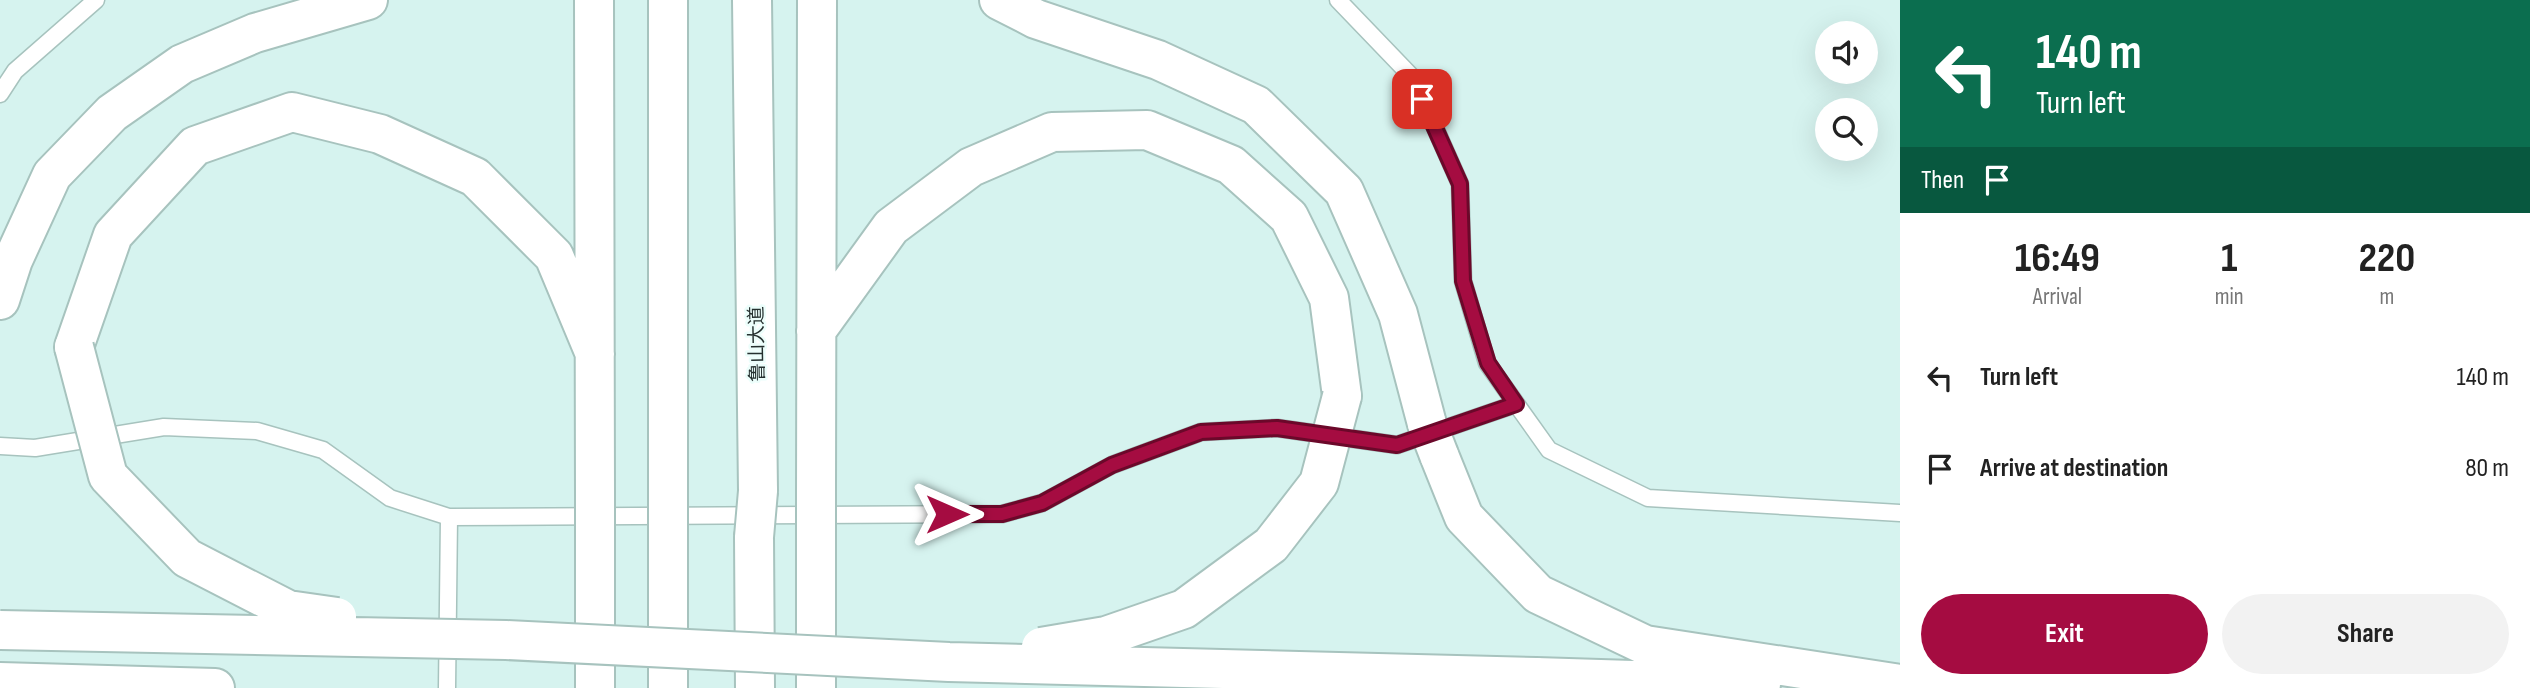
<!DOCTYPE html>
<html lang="en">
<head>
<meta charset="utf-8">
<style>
	:root { --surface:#fff; --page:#f2f2f2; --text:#222; --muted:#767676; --accent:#a50c41 }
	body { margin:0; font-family:"Sofia Sans Condensed","Noto Sans SC",sans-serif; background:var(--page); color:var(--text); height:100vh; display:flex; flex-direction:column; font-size:26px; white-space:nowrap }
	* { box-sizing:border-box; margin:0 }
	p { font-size:23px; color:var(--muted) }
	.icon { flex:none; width:38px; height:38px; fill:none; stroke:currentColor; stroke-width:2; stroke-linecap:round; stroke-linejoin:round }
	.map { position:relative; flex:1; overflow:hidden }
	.drawer { display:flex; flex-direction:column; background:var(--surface); width:630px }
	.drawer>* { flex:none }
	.hud { background:#0b6e4f; color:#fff; overflow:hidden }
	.fabs { position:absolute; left:1815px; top:21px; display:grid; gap:14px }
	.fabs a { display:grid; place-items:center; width:63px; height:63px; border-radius:50%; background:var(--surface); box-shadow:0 7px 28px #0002; font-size:35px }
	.pin { position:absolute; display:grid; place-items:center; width:60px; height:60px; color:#fff; margin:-30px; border-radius:14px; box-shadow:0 4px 10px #0006 }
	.me { position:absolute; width:77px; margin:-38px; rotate:90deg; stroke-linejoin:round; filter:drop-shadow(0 0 5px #0008) }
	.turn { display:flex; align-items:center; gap:24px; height:147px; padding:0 21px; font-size:32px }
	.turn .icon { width:91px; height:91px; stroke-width:2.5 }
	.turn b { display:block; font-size:49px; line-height:60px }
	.then { display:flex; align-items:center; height:66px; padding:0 21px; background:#0003; gap:14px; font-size:26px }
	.eta { display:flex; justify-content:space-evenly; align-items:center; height:119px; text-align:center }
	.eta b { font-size:42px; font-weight:700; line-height:49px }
	.cta { display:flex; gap:14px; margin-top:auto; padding:14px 21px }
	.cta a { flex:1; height:80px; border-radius:42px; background:var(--accent); color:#fff; font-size:28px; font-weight:700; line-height:80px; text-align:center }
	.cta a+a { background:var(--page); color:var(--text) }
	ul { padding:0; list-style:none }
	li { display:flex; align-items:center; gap:21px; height:91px; padding:0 21px }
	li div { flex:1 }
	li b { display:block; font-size:26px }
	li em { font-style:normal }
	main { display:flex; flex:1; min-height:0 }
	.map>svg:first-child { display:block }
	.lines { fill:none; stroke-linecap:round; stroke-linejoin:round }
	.lane-casing { stroke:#a7c3be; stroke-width:19 }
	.primary-casing { stroke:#a7c3be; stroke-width:42 }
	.highway-casing { stroke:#a7c3be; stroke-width:42 }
	.lane { stroke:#fff; stroke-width:16 }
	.primary { stroke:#fff; stroke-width:38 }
	.highway { stroke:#fff; stroke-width:38 }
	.primary-bridge-casing { stroke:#a7c3be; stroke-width:42; stroke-linecap:butt }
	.primary-bridge { stroke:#fff; stroke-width:38 }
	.route-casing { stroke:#6b082a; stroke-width:18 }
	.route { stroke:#a50c41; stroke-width:12 }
	.labels { text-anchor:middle; stroke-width:5; stroke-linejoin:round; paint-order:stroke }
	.street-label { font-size:19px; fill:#25302f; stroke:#ecfefb }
</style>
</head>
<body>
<main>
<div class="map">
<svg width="1900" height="688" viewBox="0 0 1900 688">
	<rect width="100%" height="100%" fill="#d6f3ef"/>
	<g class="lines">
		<g class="lane-casing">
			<path id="lane" d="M1338,0l75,78 47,106 3,97 24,82 62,87 99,48 252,15
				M0,94l15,-23 81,-71
				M0,446l35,2 129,-21 93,4 66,19 67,48 59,19 553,-3 40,-11 70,-38 89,-33 76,-4 120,17 119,-41
				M447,688l2,-171"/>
		</g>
		<g class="primary-casing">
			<path id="primary" d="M594,0l1,494
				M668,0v493
				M752,0l6,491
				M999,0l37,19 122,41 98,45 88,86 54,123 29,110
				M0,300l13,-40 39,-85 60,-62 70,-49 73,-31 113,-33
				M816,331l75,-104 80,-60 81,-35 95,-2 84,35 58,52 40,81 13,98
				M74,347l39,-112 82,-89 97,-34 88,22 95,43 79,79 41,98
				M1439,455l25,62 74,77 107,51 255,39
				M816,493l1,-493
				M754,537l1,151
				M595,539v149
				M668,539v149
				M1536,677l225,7
				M816,688v-150"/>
		</g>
		<g class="highway-casing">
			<path id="highway" d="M0,682l215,6"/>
		</g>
		<use href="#lane" class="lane"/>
		<use href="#primary" class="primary"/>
		<use href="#highway" class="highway"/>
		<g class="primary-bridge-casing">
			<path id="primary-bridge" d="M74,347l34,129 79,82 101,52 49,7
				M1427,424l12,31
				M816,493v45
				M754,537l4,-46
				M595,539v-45
				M668,539v-46
				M0,630l506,10 443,22 587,15
				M1041,647l65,-11 78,-27 87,-64 48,-62 23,-87"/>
		</g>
		<use href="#primary-bridge" class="primary-bridge"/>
	</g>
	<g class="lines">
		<g class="route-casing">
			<path id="route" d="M947,514h55l40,-11 70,-38 89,-33 76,-4 120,17 119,-41 -28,-41 -25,-82 -3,-97 -38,-85"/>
		</g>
		<use href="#route" class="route"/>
	</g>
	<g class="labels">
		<g class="street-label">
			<text transform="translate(756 344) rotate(-91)" y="7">鲁山大道</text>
		</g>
	</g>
</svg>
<div class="fabs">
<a><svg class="icon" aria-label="sound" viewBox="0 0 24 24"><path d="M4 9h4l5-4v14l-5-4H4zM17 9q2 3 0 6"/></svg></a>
<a><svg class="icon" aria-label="search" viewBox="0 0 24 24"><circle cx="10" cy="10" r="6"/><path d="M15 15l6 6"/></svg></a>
</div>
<div class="pin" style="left:1422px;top:99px;background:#d93025"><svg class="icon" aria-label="arrive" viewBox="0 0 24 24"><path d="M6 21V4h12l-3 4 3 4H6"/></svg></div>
<svg class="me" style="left:947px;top:514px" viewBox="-20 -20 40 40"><path d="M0-17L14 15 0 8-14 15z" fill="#a50c41" stroke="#fff" stroke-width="4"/></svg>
</div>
<section class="drawer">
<div class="hud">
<div class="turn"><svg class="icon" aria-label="left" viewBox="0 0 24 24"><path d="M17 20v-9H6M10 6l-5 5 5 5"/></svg><div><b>140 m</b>Turn left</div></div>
<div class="then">Then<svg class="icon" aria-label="arrive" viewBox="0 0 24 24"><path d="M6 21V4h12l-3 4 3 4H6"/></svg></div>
</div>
<div class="eta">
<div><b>16:49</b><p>Arrival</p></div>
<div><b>1</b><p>min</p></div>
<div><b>220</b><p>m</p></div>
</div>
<ul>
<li><svg class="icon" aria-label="left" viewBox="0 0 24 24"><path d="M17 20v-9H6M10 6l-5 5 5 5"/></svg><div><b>Turn left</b></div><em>140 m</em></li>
<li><svg class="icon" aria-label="arrive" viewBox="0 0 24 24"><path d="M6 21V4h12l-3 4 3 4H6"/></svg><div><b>Arrive at destination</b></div><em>80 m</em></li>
</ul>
<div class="cta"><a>Exit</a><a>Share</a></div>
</section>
</main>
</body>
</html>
